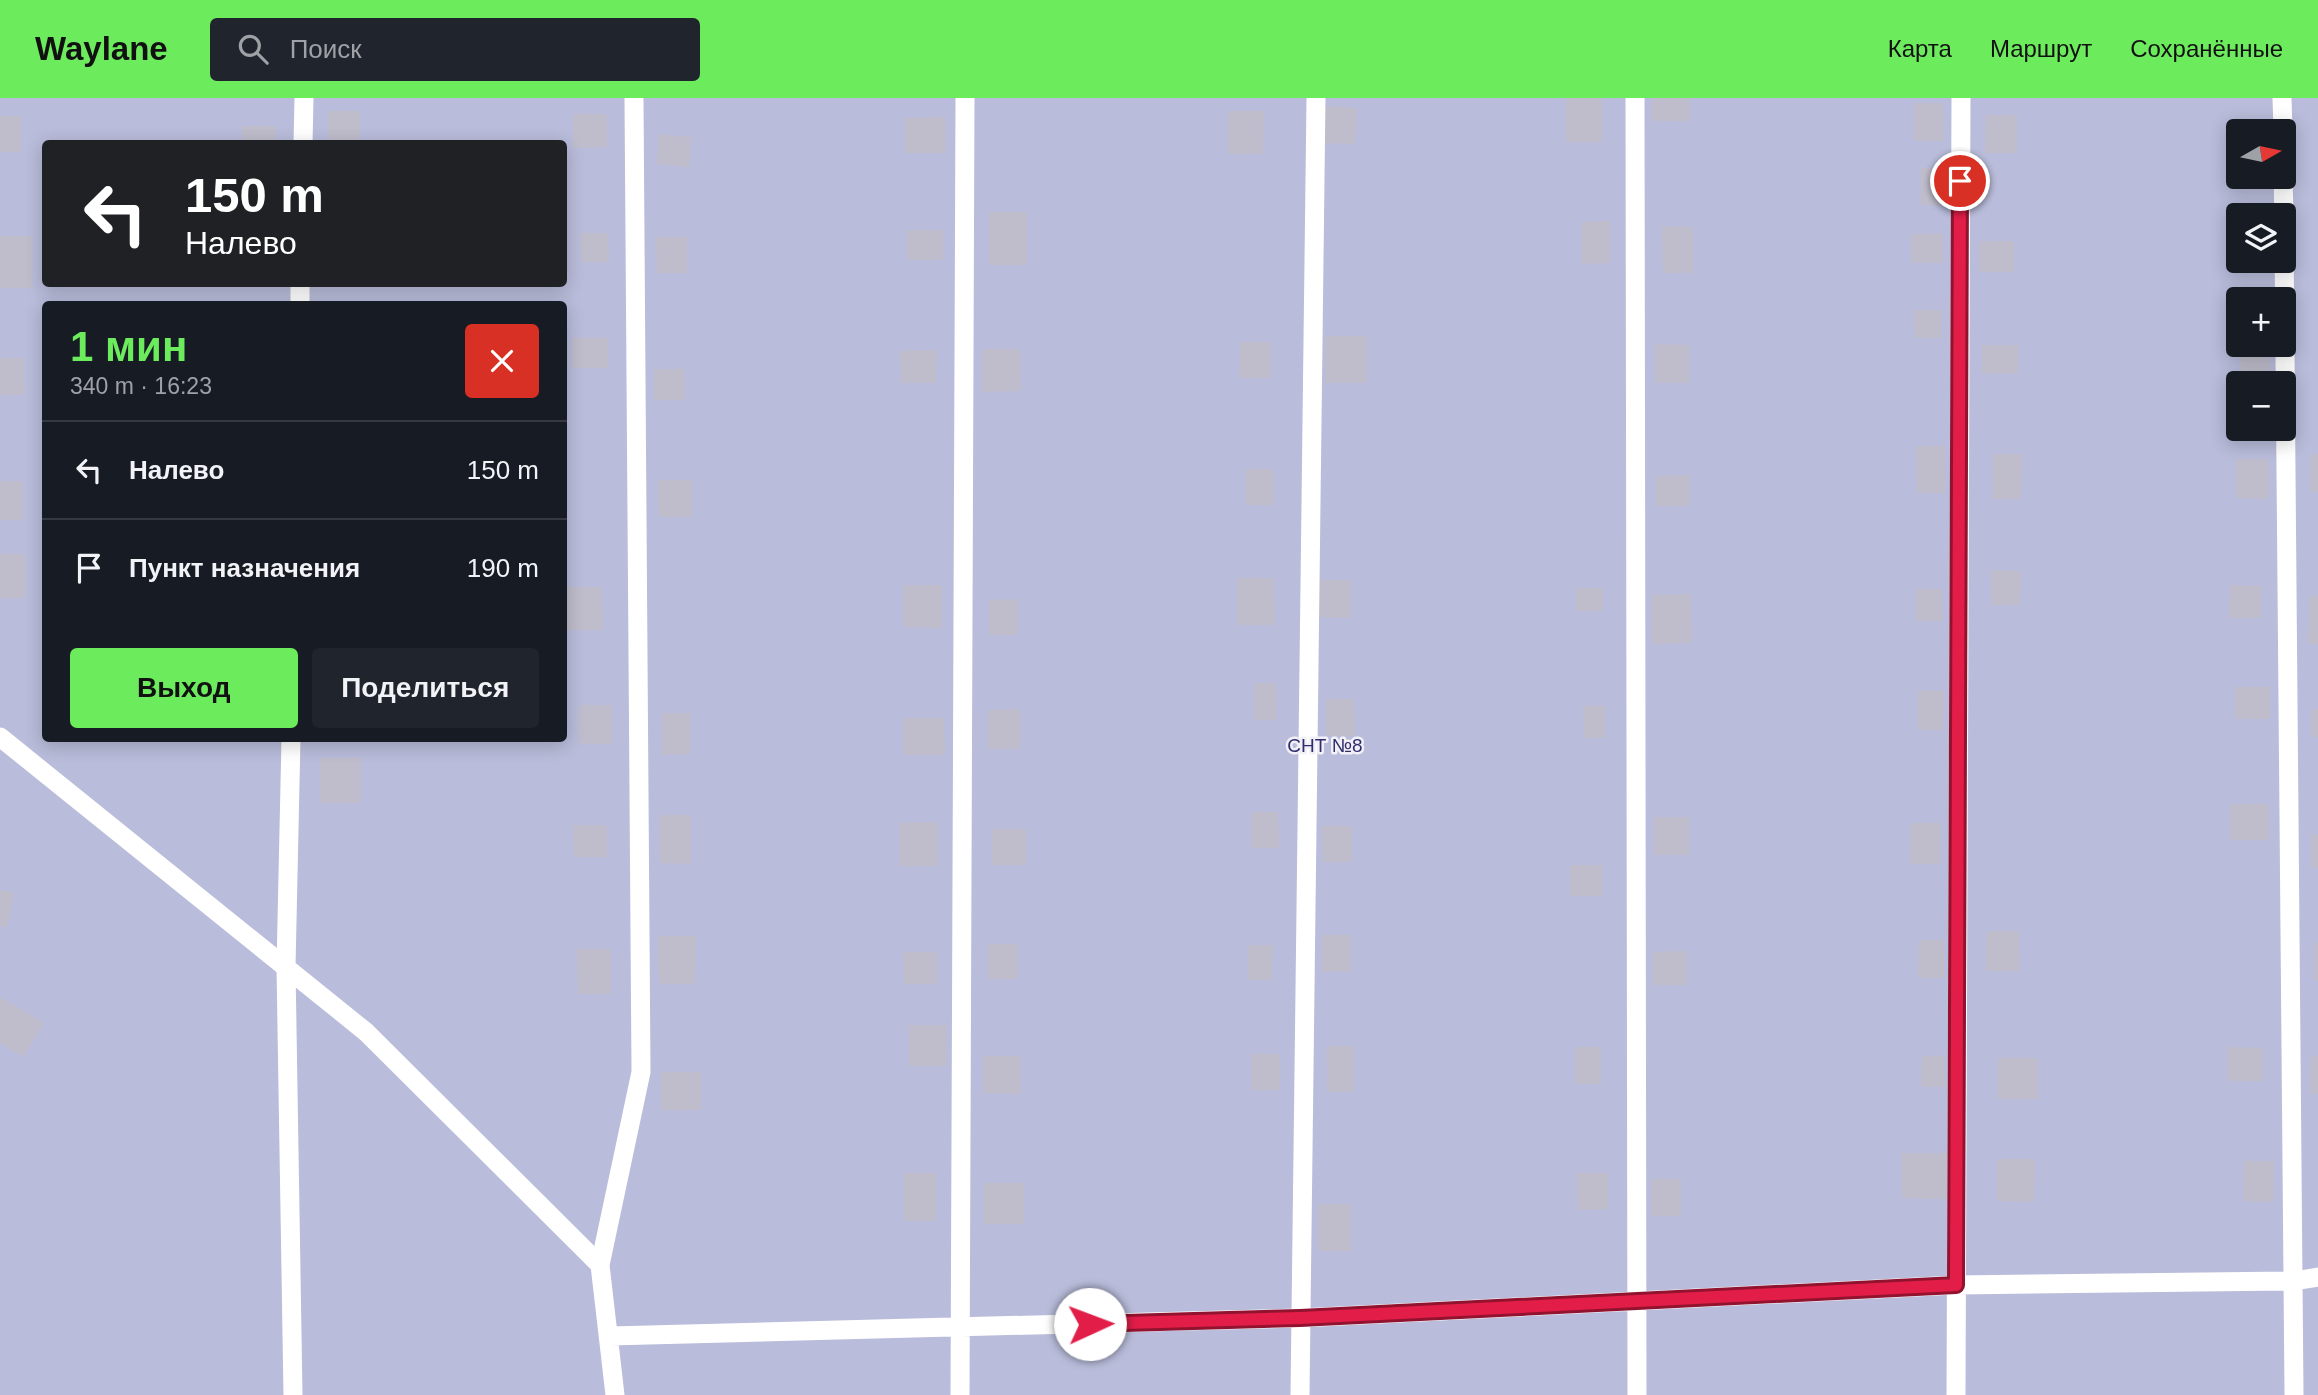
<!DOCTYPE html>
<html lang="ru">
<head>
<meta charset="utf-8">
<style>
	:root { --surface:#171b24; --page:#20242c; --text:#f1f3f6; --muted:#9ea1a6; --line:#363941; --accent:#6ceb5d }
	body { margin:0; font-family:Arial,sans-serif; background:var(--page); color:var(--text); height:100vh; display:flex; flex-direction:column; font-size:26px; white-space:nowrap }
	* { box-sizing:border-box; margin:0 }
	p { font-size:23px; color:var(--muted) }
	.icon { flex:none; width:38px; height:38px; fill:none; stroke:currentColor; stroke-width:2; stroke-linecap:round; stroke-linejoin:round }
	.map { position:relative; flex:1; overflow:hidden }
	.details { position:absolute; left:42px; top:203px; width:525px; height:441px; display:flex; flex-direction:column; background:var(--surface); border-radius:7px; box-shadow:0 4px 18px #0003 }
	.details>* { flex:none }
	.top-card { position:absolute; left:42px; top:42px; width:525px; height:147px; border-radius:7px; box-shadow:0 4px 18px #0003; background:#202124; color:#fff; overflow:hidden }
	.needle { width:46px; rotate:81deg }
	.tools { position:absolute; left:2226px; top:21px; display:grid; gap:14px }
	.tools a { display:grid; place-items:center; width:70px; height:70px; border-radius:7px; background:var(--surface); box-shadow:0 4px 18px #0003; font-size:35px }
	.pin { position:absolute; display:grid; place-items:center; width:60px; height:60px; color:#fff; margin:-30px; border:4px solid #fff; border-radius:50%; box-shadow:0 2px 7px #0007 }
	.me { position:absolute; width:77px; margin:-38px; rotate:88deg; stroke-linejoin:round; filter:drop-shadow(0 0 5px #0008) }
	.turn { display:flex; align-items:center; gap:24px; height:147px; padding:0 28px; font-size:32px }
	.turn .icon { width:91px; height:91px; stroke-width:2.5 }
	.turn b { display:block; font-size:49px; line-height:60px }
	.round { display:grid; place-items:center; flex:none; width:74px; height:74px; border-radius:7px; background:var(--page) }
	.headline { display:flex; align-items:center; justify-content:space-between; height:119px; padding:0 28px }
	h1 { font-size:42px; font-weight:800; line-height:52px; color:var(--accent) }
	.primary-button { display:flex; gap:14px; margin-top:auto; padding:14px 28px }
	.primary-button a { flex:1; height:80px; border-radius:7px; background:var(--accent); color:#111; font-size:28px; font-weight:800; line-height:80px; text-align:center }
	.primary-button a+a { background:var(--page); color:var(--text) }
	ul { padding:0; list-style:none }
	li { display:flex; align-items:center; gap:21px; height:98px; padding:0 28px; border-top:2px solid var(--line) }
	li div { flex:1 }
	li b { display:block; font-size:26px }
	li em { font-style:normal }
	header { display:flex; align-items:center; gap:42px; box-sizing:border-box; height:98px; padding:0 35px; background:var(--accent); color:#111 }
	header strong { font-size:33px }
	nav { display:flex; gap:38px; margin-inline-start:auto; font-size:24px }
	.search { width:490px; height:63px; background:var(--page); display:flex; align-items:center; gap:18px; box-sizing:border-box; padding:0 24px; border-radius:7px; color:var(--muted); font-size:26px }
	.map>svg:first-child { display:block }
	.green { fill:#b9bcda; fill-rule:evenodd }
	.building { fill:#bfbccb }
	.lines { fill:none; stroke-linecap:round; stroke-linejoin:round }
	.minor { stroke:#fff; stroke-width:19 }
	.route-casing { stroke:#92132f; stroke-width:18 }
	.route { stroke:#e11d48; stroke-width:12 }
	.labels { text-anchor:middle; stroke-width:5; stroke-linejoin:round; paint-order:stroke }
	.park-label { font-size:19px; fill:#302e6e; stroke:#f1f0f7 }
</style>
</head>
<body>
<header>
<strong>Waylane</strong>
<div class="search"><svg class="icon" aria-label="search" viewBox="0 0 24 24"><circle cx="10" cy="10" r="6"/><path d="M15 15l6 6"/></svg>Поиск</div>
<nav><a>Карта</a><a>Маршрут</a><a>Сохранённые</a></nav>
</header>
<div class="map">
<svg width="2318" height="1297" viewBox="0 0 2318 1297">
	<rect width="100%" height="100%" fill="#e2e0ea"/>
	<path class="green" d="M0,0h2318v1297h-2318zM2238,33h46v46h-46zM46,46h518v140h-518zM2238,117h46v46h-46zM2238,201h46v46h-46zM46,206h518v434h-518zM2238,285h46v46h-46z"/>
	<path class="building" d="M1566,0h36v44h-36z
		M1652,0h38v23h-38z
		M1914,5h29v38h-29z
		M1322,8l35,2 -2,36 -35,-1z
		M328,13h32v33h-32z
		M1228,13h36l-1,43h-35z
		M573,16h34v33l-34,1z
		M1986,17h31v38h-32z
		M0,18h21v36h-21z
		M945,19v36h-40v-35z
		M242,28h34l-1,18h-33z
		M659,36l32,3 -2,30 -32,-3z
		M1921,70h25v37h-25z
		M989,114h38v53h-38z
		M1610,123v42l-28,1v-42z
		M1662,128l31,1v46h-30z
		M907,132h36v30h-36z
		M580,135h28l1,29h-28z
		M1911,136h32v29h-32z
		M0,138h32v52h-32z
		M656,139h31v36h-30z
		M1979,143h35v31h-35z
		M1914,212h27v28h-26z
		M1325,238h42v47h-42z
		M572,240h36v30h-36z
		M1240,244h31v36h-32z
		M1655,246l34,1v38h-34z
		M1982,247h36v29l-36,-1z
		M2240,247l30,1v33h-30z
		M982,251h38l1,42 -39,1z
		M937,252l-1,33h-35l-1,-32z
		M0,260h24l1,37h-25z
		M654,271h30v31h-30z
		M1916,348h29v47h-28z
		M1993,356h29l-1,45h-28z
		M2311,356h7v38h-8z
		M2236,361h32v40l-32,-1z
		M1246,371h27l1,36h-28z
		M1690,377l-1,31h-33v-30z
		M658,382h34v37h-33z
		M0,383h23v39h-23z
		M0,456h25v44h-25z
		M1991,472l30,1 -1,34h-29z
		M1237,480h37l1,47h-38z
		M1318,482h33v38l-33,-1z
		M903,487h39v43l-39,-1z
		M2230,487l31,1v32h-32z
		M566,489h36l1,43h-37z
		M1576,490h27v23h-27z
		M1916,491h26v32h-26z
		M1691,496l1,49 -40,1v-49z
		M2309,498h9v48h-10z
		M1018,501v36h-29v-35z
		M1254,585h22l1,37h-23z
		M2235,589h35v32h-35z
		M1918,592l26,1 -1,39h-25z
		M1326,601h28l1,37h-29z
		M579,607h33v39h-33z
		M1583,608h22v32h-21z
		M1020,611v40h-32v-39z
		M2311,611h7v28h-7z
		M662,615h28v41l-28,1z
		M903,620h41l1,37h-42z
		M320,660h41v45h-41z
		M2230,706h38v36h-38z
		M1252,714h26l1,36h-27z
		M660,717h31v49l-31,-1z
		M1654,719h35v38h-35z
		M937,724l1,44h-39v-43z
		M1911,725h29v41h-30z
		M573,727h34v32h-33z
		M1322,728h30v36h-29z
		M992,731h34v36h-34z
		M2311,736l7,1v33h-7z
		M1570,767h32v31h-32z
		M0,792l14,3 -7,34 -7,-1z
		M1987,833h32l1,40h-34z
		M1322,837h29v36l-29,1z
		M658,838h38l-1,48h-36z
		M1919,842h25v38h-26z
		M2314,845h4v38h-4z
		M988,846h29l1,35h-30z
		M1248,847h25l-1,35h-24z
		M577,851h34v45h-33z
		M1687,853v34h-34v-33z
		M903,854h34v32h-33z
		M0,899l44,26 -21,34 -23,-14z
		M909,927h38v41h-38z
		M1327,948h27v46h-27z
		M1575,949h26v37h-26z
		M2228,949l35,1v33h-35z
		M1251,956h29v36h-29z
		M983,958h37l1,38 -38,-1z
		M1922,958h22l1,31h-24z
		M2311,958h7v38h-8z
		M1998,960h40v41h-40z
		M661,974h40v38h-40z
		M1902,1055h47v46l-47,-1z
		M1997,1061h38l-1,43 -37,-1z
		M2244,1063h30l-1,41 -30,-1z
		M904,1075h32v48h-32z
		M1577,1075h31v36l-30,1z
		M1651,1081h30v37h-30z
		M984,1085h40v41h-40z
		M1318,1106h33v47h-33z"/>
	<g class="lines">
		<path class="minor" d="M1635,0l2,1297
			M2282,0l1,33
			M303,46l1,-46
			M2283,79l1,38
			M2284,141l10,1156
			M300,206v-20
			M0,639l366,295 234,233 15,130
			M291,640l-5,229 7,428
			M600,1167l41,-193 -7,-974
			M610,1238l690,-18 656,-33 338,-4 24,-4
			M960,1297l5,-1297
			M1300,1297l16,-1297
			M1956,1297l5,-1297"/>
	</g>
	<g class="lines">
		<g class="route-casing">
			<path id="route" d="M1090,1226l210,-6 656,-33 4,-1104"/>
		</g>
		<use href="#route" class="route"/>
	</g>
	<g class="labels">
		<g class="park-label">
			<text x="1325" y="654">СНТ №8</text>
		</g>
	</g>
</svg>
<div class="tools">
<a><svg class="needle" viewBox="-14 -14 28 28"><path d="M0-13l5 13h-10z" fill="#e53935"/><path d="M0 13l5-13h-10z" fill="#9ea1a6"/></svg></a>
<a><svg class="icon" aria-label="layers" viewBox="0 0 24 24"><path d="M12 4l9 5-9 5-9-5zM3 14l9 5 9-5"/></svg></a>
<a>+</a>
<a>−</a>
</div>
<div class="pin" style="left:1960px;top:83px;background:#d93025"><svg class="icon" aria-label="arrive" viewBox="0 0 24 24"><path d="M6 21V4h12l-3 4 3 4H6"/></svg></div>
<svg class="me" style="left:1090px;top:1226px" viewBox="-20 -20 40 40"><circle r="19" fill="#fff"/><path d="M0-13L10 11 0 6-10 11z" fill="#e11d48"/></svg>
<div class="top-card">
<div class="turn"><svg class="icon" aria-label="left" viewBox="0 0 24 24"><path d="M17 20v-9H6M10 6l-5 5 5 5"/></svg><div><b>150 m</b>Налево</div></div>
</div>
<section class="details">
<div class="headline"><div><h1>1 мин</h1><p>340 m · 16:23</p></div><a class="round" style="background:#d93025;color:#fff"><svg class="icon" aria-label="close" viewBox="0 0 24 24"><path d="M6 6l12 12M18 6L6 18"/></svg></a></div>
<ul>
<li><svg class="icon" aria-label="left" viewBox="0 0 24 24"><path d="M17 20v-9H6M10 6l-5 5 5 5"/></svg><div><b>Налево</b></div><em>150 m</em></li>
<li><svg class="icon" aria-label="arrive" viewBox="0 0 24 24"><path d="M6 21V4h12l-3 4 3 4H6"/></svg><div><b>Пункт назначения</b></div><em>190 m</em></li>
</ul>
<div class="primary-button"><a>Выход</a><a>Поделиться</a></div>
</section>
</div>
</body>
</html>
